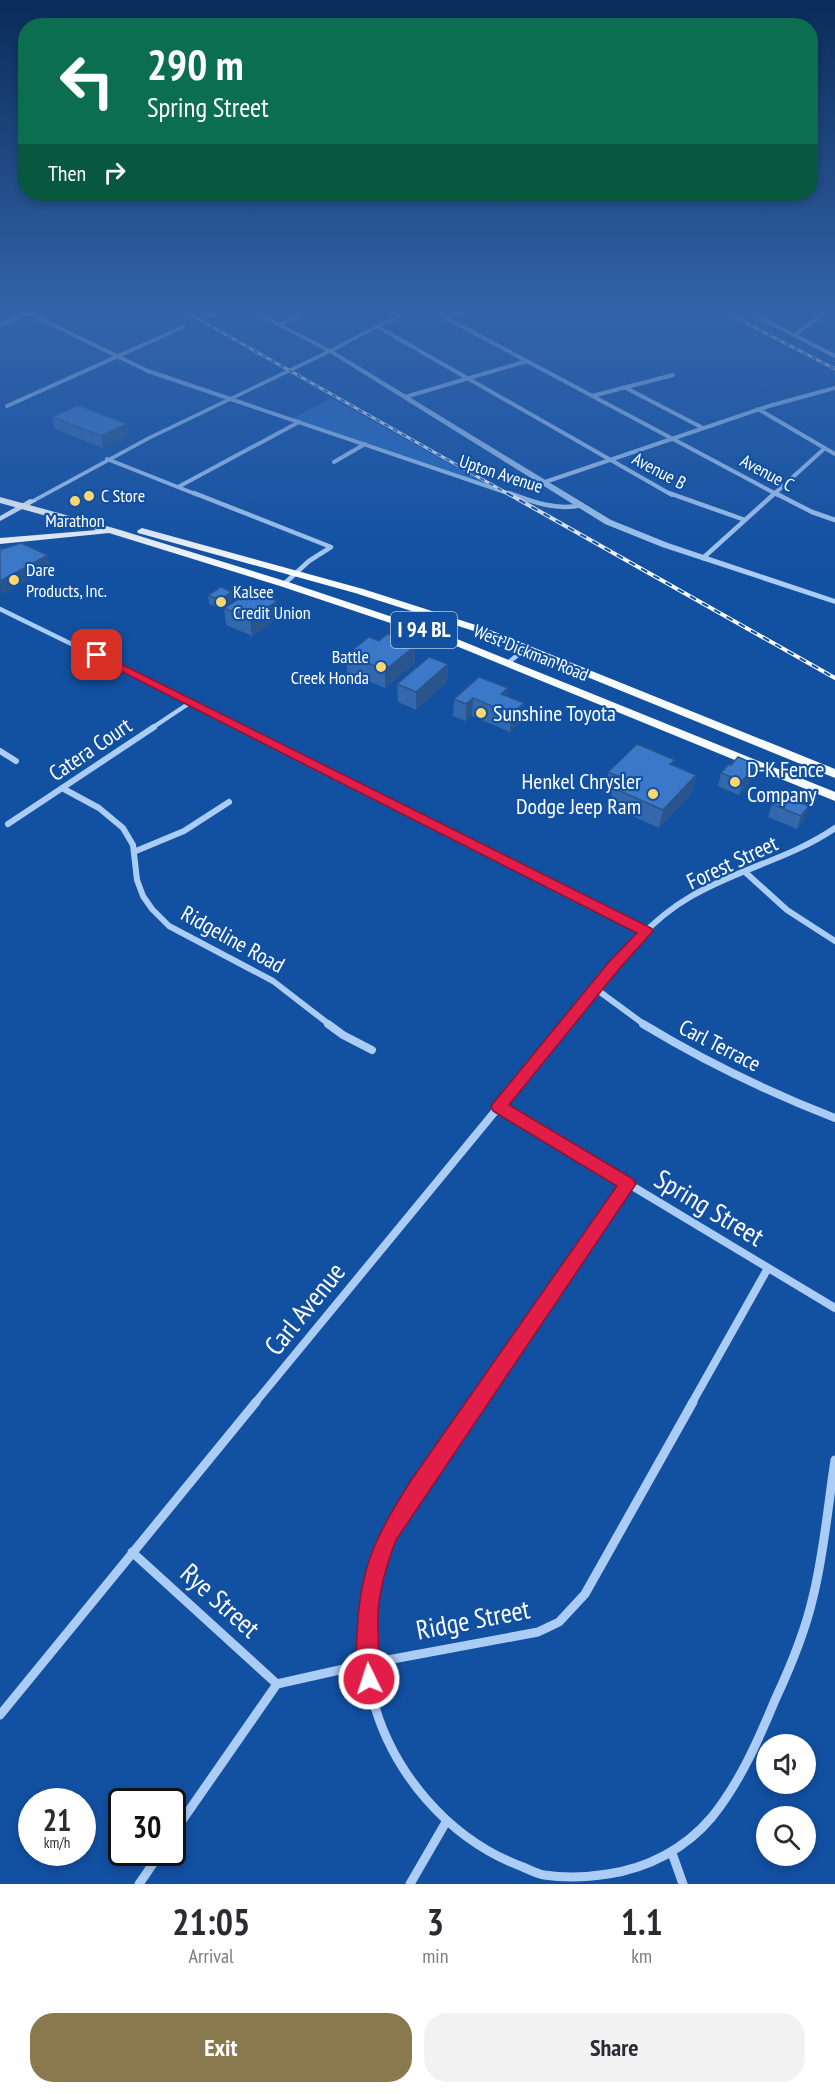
<!DOCTYPE html>
<html lang="en">
<head>
<meta charset="utf-8">
<style>
	:root { --surface:#fff; --page:#f2f2f3; --text:#2b2b33; --muted:#7c7c81; --accent:#8a784e }
	body { margin:0; font-family:"PT Sans Narrow",sans-serif; background:var(--page); color:var(--text); height:100vh; display:flex; flex-direction:column; font-size:22px; white-space:nowrap }
	* { box-sizing:border-box; margin:0 }
	p { font-size:20px; color:var(--muted) }
	.icon { flex:none; width:33px; height:33px; fill:none; stroke:currentColor; stroke-width:2; stroke-linecap:round; stroke-linejoin:round }
	.map { position:relative; height:1884px; overflow:hidden }
	.side { display:flex; flex-direction:column; background:var(--surface); flex:1 }
	.side>* { flex:none }
	.banner { position:absolute; left:18px; top:18px; width:800px; height:183px; border-radius:24px; box-shadow:0 3px 9px #0003; background:#0b6e4f; color:#fff; overflow:hidden }
	.buttons { position:absolute; left:756px; top:1734px; display:grid; gap:12px }
	.buttons a { display:grid; place-items:center; width:60px; height:60px; border-radius:50%; background:var(--surface); box-shadow:0 3px 9px #0003; font-size:30px }
	.speed { position:absolute; left:18px; top:1788px; display:flex; gap:12px; font-size:30px; font-weight:700; text-align:center }
	.speed>* { display:grid; place-content:center; width:78px; height:78px; border-radius:50%; background:var(--surface); box-shadow:0 3px 9px #0003; line-height:1 }
	.speed small { font-size:15px; font-weight:400 }
	.speed .limit { border:3px solid #111; border-radius:9px; background:#fff; color:#111 }
	.pin { position:absolute; display:grid; place-items:center; width:51px; height:51px; color:#fff; margin:-26px; border-radius:12px; box-shadow:0 3px 9px #0006 }
	.me { position:absolute; width:66px; margin:-33px; rotate:356deg; stroke-linejoin:round; filter:drop-shadow(0 0 4px #0008) }
	.turn { display:flex; align-items:center; gap:21px; height:126px; padding:0 30px; font-size:27px }
	.turn .icon { width:78px; height:78px; stroke-width:2.5 }
	.turn b { display:block; font-size:42px; line-height:51px }
	.then { display:flex; align-items:center; height:57px; padding:0 30px; background:#0003; gap:12px; font-size:22px }
	.eta { display:flex; justify-content:space-evenly; align-items:center; height:102px; text-align:center }
	.eta b { font-size:36px; font-weight:700; line-height:42px }
	.button { display:flex; gap:12px; margin-top:auto; padding:12px 30px }
	.button a { flex:1; height:69px; border-radius:24px; background:var(--accent); color:#fff; font-size:24px; font-weight:700; line-height:69px; text-align:center }
	.button a+a { background:var(--page); color:var(--text) }
	.map>svg:first-child { display:block }
	.green { fill:#256ac0 }
	.lines { fill:none; stroke-linecap:round; stroke-linejoin:round }
	.minor-far4 { stroke:#abcdf5; stroke-width:4 }
	.minor-far3 { stroke:#abcdf5; stroke-width:4.5 }
	.minor-far2 { stroke:#abcdf5; stroke-width:6 }
	.minor-far1 { stroke:#abcdf5; stroke-width:8 }
	.minor { stroke:#abcdf5; stroke-width:9 }
	.tertiary { fill:#abcdf5; fill-rule:evenodd }
	.secondary { fill:#dceafe; fill-rule:evenodd }
	.primary { fill:#f9fcff; fill-rule:evenodd }
	.rail-far1-casing { stroke:#fff; stroke-width:3 }
	.rail-casing { stroke:#fff; stroke-width:4 }
	.rail-far1 { stroke:#1250a2; stroke-width:1.5; stroke-dasharray:5; stroke-linecap:butt }
	.rail { stroke:#1250a2; stroke-width:2; stroke-dasharray:7; stroke-linecap:butt }
	.wall { fill:#3368ac }
	.shaded-wall { fill:#29558c }
	.building { fill:#3b79c8; stroke:#29558c; stroke-width:1.5 }
	.route { fill:#e11d48; stroke:#92132f; stroke-width:1.5 }
	.poi-dot { fill:#ffd66f; stroke:#1250a2; stroke-width:2 }
	.labels { text-anchor:middle; stroke-width:4.5; stroke-linejoin:round; paint-order:stroke }
	.far-street-label { font-size:18px; fill:#fff; stroke:#1250a2 }
	.far-poi-label { font-size:18px; fill:#fff; stroke:#1250a2; text-anchor:start }
	.shield { fill:#1250a2; stroke:#b8cae3; stroke-width:1.5 }
	.shield-label { font-size:21px; font-weight:bold; fill:#fff }
	.poi-label { font-size:22px; fill:#fff; stroke:#1250a2; text-anchor:start }
	.street-label { font-size:22px; fill:#fff; stroke:#1250a2 }
	.near-street-label { font-size:27px; fill:#fff; stroke:#1250a2 }
</style>
</head>
<body>
<div class="map">
<svg width="835" height="1884" viewBox="0 0 835 1884">
	<rect width="100%" height="100%" fill="#1250a2"/>
	<path class="green" d="M331,398l160,88 -200,-67z"/>
	<g class="lines">
		<path class="minor-far4" d="M24,311l124,60 365,124
			M203,311l7,4 9,-4
			M433,311l345,184
			M747,311l88,45
			M446,317l23,-6
			M0,325l29,-12
			M280,325l30,-14
			M378,327l294,168
			M795,335l31,-24
			M624,387l79,41
			M592,396l81,-21
			M405,397l122,-36
			M7,406l176,-79
			M758,409l77,45
			M107,459l91,36
			M334,462l31,-18
			M545,482l224,-76 66,-18
			M178,487l121,-65
			M773,495l52,-47"/>
		<path class="minor-far3" d="M194,493l137,54
			M509,493c24,9 47,18 73,12
			M669,493l76,27
			M775,493l37,19 23,8
			M703,558l72,-65
			M284,584l25,-23 22,-14
			M0,609l243,119
			M508,663l19,-16
			M152,728l39,-26"/>
		<path class="minor-far2" d="M240,727l406,204
			M0,751l16,10
			M62,788l37,20 24,20 10,17 4,35 6,16 9,13 17,17 104,55 57,44
			M8,824l146,-97
			M136,851l48,-20 45,-29
			M745,872l42,38 48,31
			M596,989l49,36
			M566,1025c38,-45 72,-98 124,-128 47,-28 100,-38 145,-69"/>
		<path class="minor-far1" d="M328,1024l15,11 29,15
			M643,1024c61,37 125,68 192,94
			M499,1106l336,202
			M255,1403l312,-379
			M476,1403l151,-219
			M692,1403l76,-135"/>
		<path class="minor" d="M477,1402c-31,44 -89,116 -102,167 -10,39 -13,87 -3,127 19,76 77,144 151,171 7,3 14,7 21,8 20,3 45,2 64,-1 40,-6 77,-25 104,-57 28,-35 46,-76 63,-117 15,-32 30,-68 38,-103 11,-44 15,-92 22,-137
			M132,1552l145,132
			M0,1715l256,-313
			M172,1835l105,-151 89,-20 172,-32 21,-10 26,-28 108,-192
			M672,1853l11,31
			M139,1884l22,-32
			M410,1884l36,-62"/>
		<path class="tertiary" d="M249,311h7l74,38 74,-38h7l-77,40 277,169 57,23 167,56v5l-173,-57 -57,-23 -275,-171 -179,86 -116,63h-4v-2l116,-63 179,-86z"/>
		<path class="secondary" d="M30,499l7,2 -37,20v-5z"/>
		<path class="primary" d="M0,497l117,32 171,53 164,55 383,155v9l-391,-160 -164,-55 -171,-53 -109,11v-6l97,-8 -97,-27z
			M142,528l221,61 122,39 350,141v9l-358,-146 -122,-39 -217,-60 -1,-2z"/>
		<g class="rail-far1-casing">
			<path id="rail-far1" d="M184,311l326,184
				M723,311l112,58"/>
		</g>
		<g class="rail-casing">
			<path id="rail" d="M507,493l328,185"/>
		</g>
		<use href="#rail-far1" class="rail-far1"/>
		<use href="#rail" class="rail"/>
	</g>
	<path class="wall" d="M52,417l75,7 2,11 -26,13 -48,-19z
		M232,592l1,8 -13,8 -11,-4 -1,-9z
		M224,608l54,10 -26,18 -26,-11z
		M379,641l36,5v17l-30,25 -38,-16 -1,-17z
		M448,664l-1,18 -31,28 -18,-8 -1,-18z
		M507,696l17,7 -2,17 -12,12 -38,-16 -6,5 -13,-5 1,-17z
		M673,765l23,10 -4,18 -33,35 -49,-22 2,-14 -6,-3 2,-17z
		M731,765l22,13 -14,17 -21,-9 3,-13z
		M780,794l25,25 -8,10 -29,-12 4,-13z"/>
	<path class="shaded-wall" d="M127,424l2,11 -26,13 -2,-12z
		M48,555l3,12 -49,28 -2,-8v-6z
		M232,592l1,8 -13,8 -1,-8z
		M277,601l1,17 -26,18 -2,-17z
		M415,646v17l-30,25v-18z
		M448,664l-1,18 -31,28v-18z
		M508,688l-2,18 -5,-12z
		M473,698l-1,18 -6,5v-17z
		M524,703l-2,17 -12,12 1,-18z
		M757,765l-4,13 -14,17 3,-14z
		M696,775l-4,18 -33,35 4,-18z
		M809,806l-4,13 -8,10 4,-13z"/>
	<path class="building" d="M78,405l49,19 -26,12 -49,-19z
		M21,543l27,12 -48,26v-33l3,1z
		M221,587l11,5 -13,8 -11,-5z
		M251,591l26,10 -27,18 -26,-11z
		M387,634l13,3 1,3 14,6 -30,24 -39,-15 23,-18 10,4z
		M429,657l19,7 -32,28 -19,-8z
		M479,677l29,11 -7,6 23,9 -13,11 -38,-16 -7,6 -12,-5z
		M637,744l38,16 -5,4 26,11 -33,35 -50,-22 10,-10 -15,-6z
		M738,757l19,8 -15,16 -21,-8 8,-9 2,1z
		M780,794l29,12 -8,10 -29,-12z"/>
	<linearGradient id="sky" x2="0" y2="1"><stop stop-color="#0a2c59"/><stop offset="0.54" stop-color="#3364a9"/><stop offset="1" stop-color="#3364a9" stop-opacity="0"/></linearGradient>
	<rect width="835" height="575" fill="url(#sky)"/>
	<path class="route" d="M97,652l554,276 2,3 -34,38 -110,136 124,74 3,5 -240,356c-9,23 -16,47 -18,72 -1,18 3,62 -2,75l-7,3 -8,-3c-7,-17 -5,-33 -4,-50 2,-69 19,-102 55,-158l205,-293 -124,-75 -2,-5 118,-144 28,-29 -544,-276 -1,-2z"/>
	<g class="poi-dot">
		<circle cx="89" cy="496" r="6"/>
		<circle cx="75" cy="501" r="6"/>
		<circle cx="14" cy="580" r="6"/>
		<circle cx="221" cy="602" r="6"/>
		<circle cx="381" cy="667" r="6"/>
		<circle cx="481" cy="713" r="6"/>
		<circle cx="735" cy="782" r="6"/>
		<circle cx="653" cy="794" r="6"/>
	</g>
	<g class="labels">
		<g class="far-street-label">
			<text transform="translate(659 471) rotate(28)" y="6">Avenue B</text>
			<text transform="translate(767 473) rotate(28)" y="6">Avenue C</text>
			<text transform="translate(501 474) rotate(18)" y="6">Upton Avenue</text>
			<text transform="translate(531 653) rotate(22)" y="6">West Dickman Road</text>
		</g>
		<g class="far-poi-label">
			<text x="101" y="502">C Store</text>
			<text x="75" y="527" text-anchor="middle">Marathon</text>
			<text x="26" y="576">Dare<tspan x="26" dy="21">Products, Inc.</tspan></text>
			<text x="233" y="598">Kalsee<tspan x="233" dy="21">Credit Union</tspan></text>
			<text x="369" y="663" text-anchor="end">Battle<tspan x="369" dy="21">Creek Honda</tspan></text>
		</g>
		<rect class="shield" x="391" y="612" width="66" height="36" rx="4.5"/>
		<g class="shield-label">
			<text x="424" y="637">I 94 BL</text>
		</g>
		<g class="poi-label">
			<text x="493" y="721">Sunshine Toyota</text>
			<text x="747" y="777">D-K Fence<tspan x="747" dy="25">Company</tspan></text>
			<text x="641" y="789" text-anchor="end">Henkel Chrysler<tspan x="641" dy="25">Dodge Jeep Ram</tspan></text>
		</g>
		<g class="street-label">
			<text transform="translate(90 749) rotate(-34)" y="8">Catera Court</text>
			<text transform="translate(732 862) rotate(-25)" y="8">Forest Street</text>
			<text transform="translate(233 939) rotate(29)" y="8">Ridgeline Road</text>
			<text transform="translate(720 1045) rotate(27)" y="8">Carl Terrace</text>
		</g>
		<g class="near-street-label">
			<text transform="translate(709 1208) rotate(31)" y="9">Spring Street</text>
			<text transform="translate(305 1309) rotate(-51)" y="9">Carl Avenue</text>
			<text transform="translate(220 1601) rotate(42)" y="9">Rye Street</text>
			<text transform="translate(473 1620) rotate(-11)" y="9">Ridge Street</text>
		</g>
	</g>
</svg>
<div class="buttons">
<a><svg class="icon" aria-label="sound" viewBox="0 0 24 24"><path d="M4 9h4l5-4v14l-5-4H4zM17 9q2 3 0 6"/></svg></a>
<a><svg class="icon" aria-label="search" viewBox="0 0 24 24"><circle cx="10" cy="10" r="6"/><path d="M15 15l6 6"/></svg></a>
</div>
<div class="speed"><div>21<small>km/h</small></div><div class="limit">30</div></div>
<div class="pin" style="left:97px;top:655px;background:#d93025"><svg class="icon" aria-label="arrive" viewBox="0 0 24 24"><path d="M6 21V4h12l-3 4 3 4H6"/></svg></div>
<svg class="me" style="left:369px;top:1679px" viewBox="-20 -20 40 40"><circle r="17" fill="#e11d48" stroke="#fff" stroke-width="3"/><path d="M0-11L8 9 0 5-8 9z" fill="#fff"/></svg>
<div class="banner">
<div class="turn"><svg class="icon" aria-label="left" viewBox="0 0 24 24"><path d="M17 20v-9H6M10 6l-5 5 5 5"/></svg><div><b>290 m</b>Spring Street</div></div>
<div class="then">Then<svg class="icon" aria-label="right" viewBox="0 0 24 24"><path d="M7 20v-9h11M14 6l5 5-5 5"/></svg></div>
</div>
</div>
<section class="side">
<div class="eta">
<div><b>21:05</b><p>Arrival</p></div>
<div><b>3</b><p>min</p></div>
<div><b>1.1</b><p>km</p></div>
</div>
<div class="button"><a>Exit</a><a>Share</a></div>
</section>
</body>
</html>
